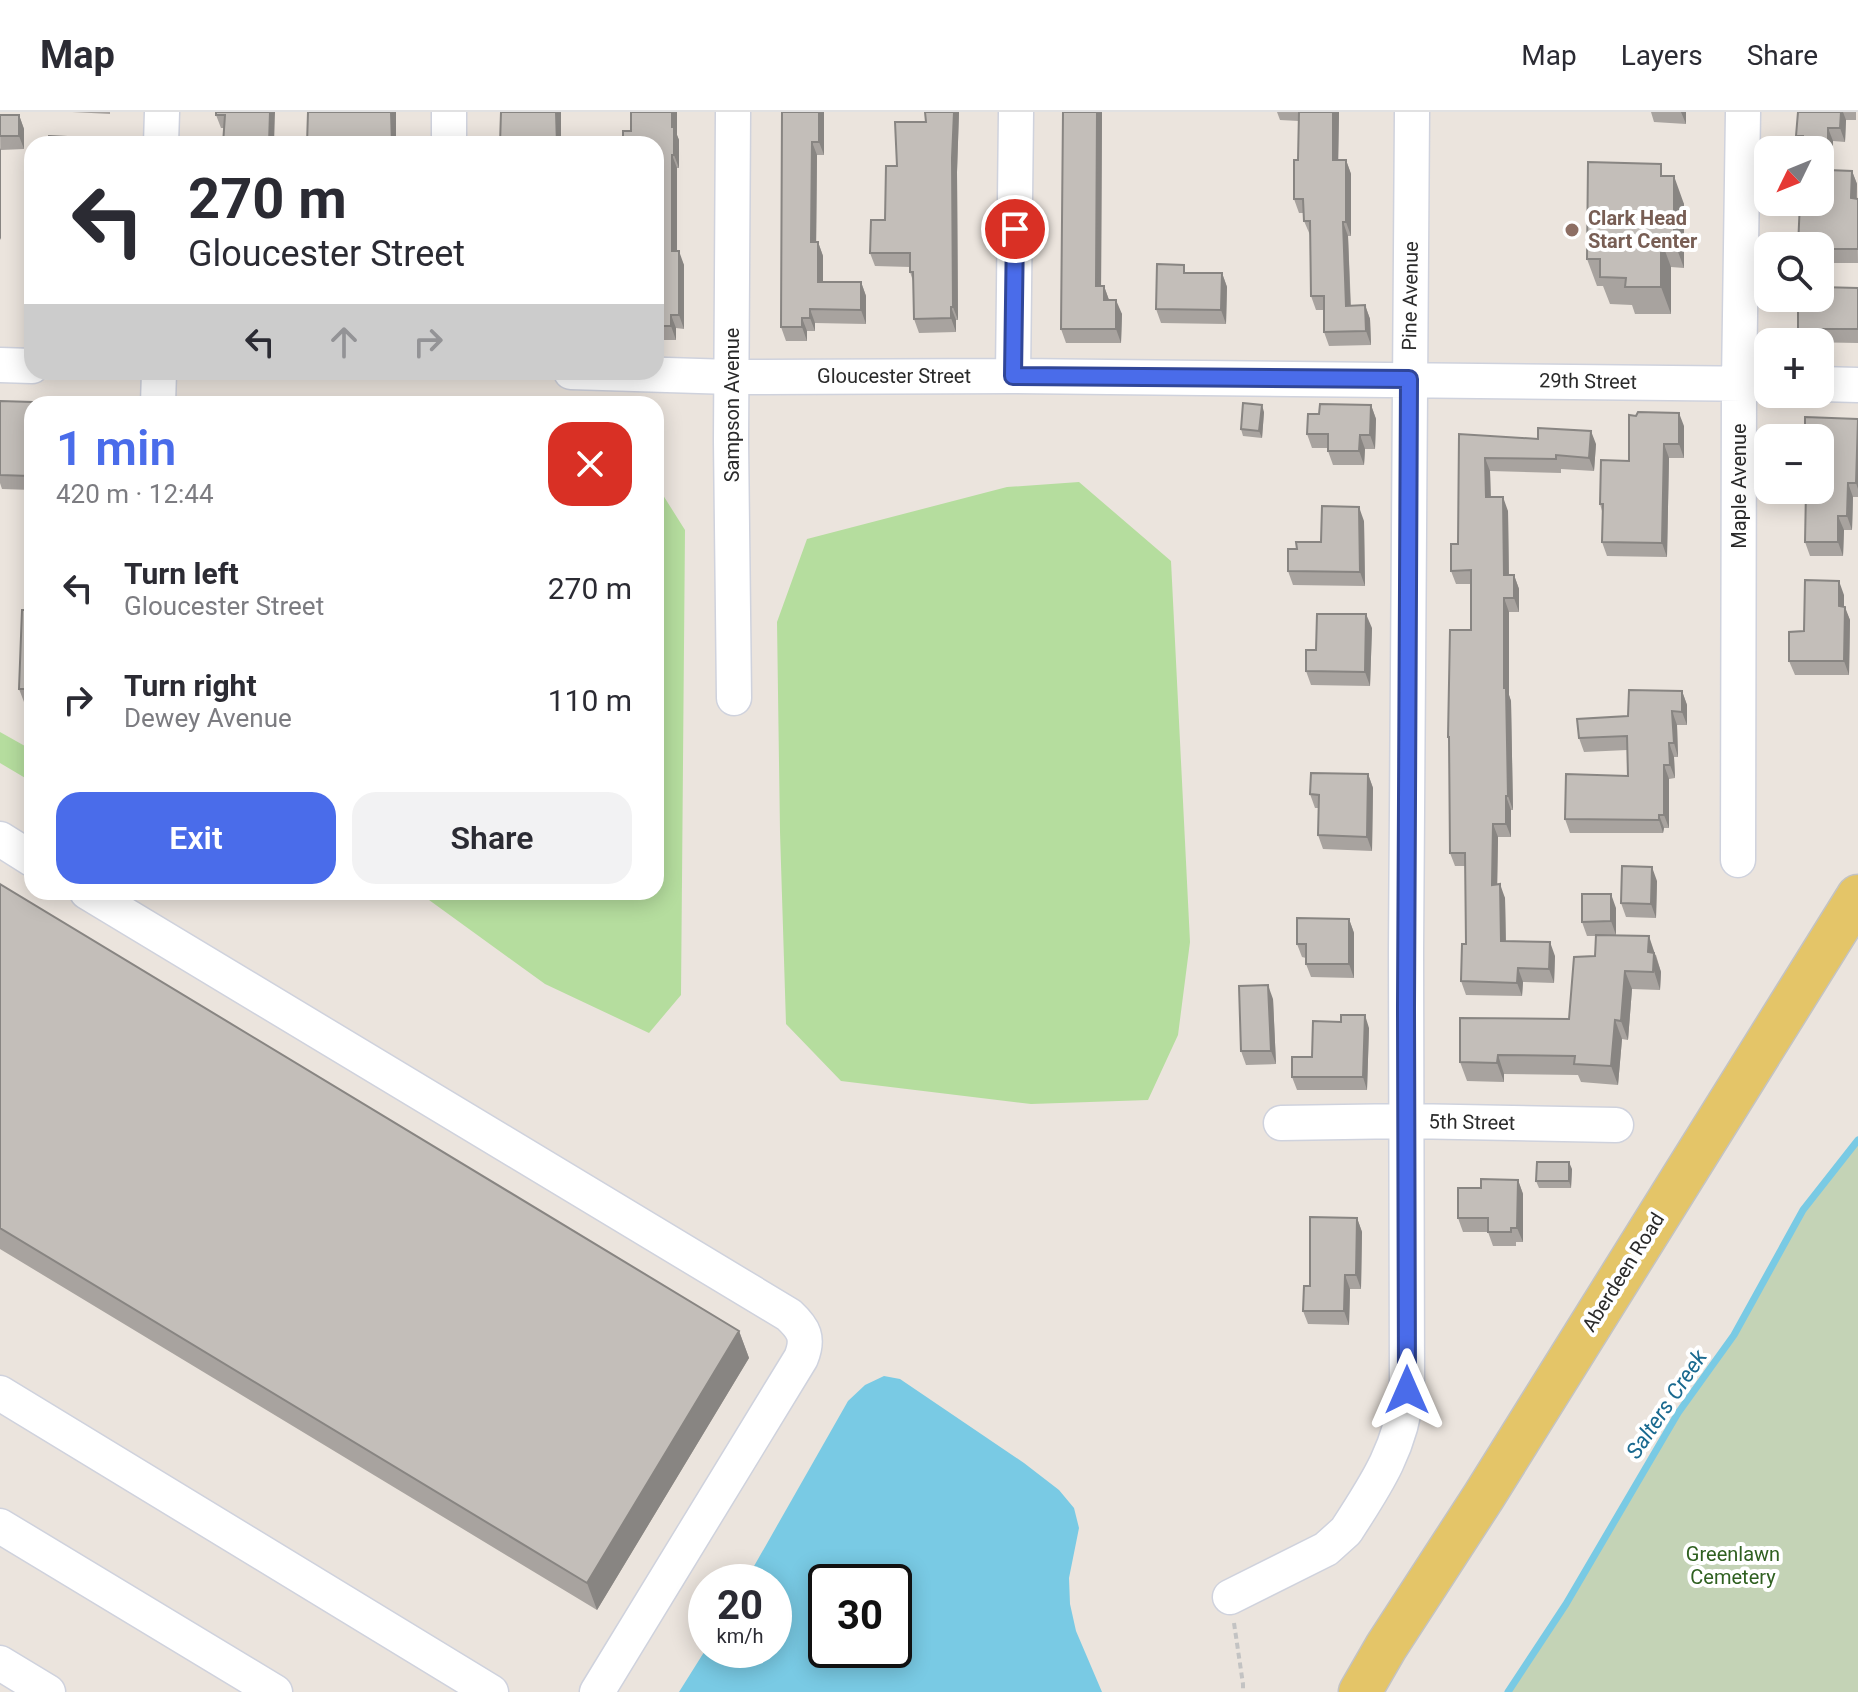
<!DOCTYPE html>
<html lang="en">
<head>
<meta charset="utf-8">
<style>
	:root { --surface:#fff; --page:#f2f2f3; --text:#2b2b33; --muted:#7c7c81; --line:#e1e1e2; --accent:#4a6cea }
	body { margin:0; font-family:Roboto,sans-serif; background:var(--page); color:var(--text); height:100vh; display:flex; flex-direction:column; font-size:30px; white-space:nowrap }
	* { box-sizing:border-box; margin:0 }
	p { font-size:26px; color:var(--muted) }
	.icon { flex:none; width:44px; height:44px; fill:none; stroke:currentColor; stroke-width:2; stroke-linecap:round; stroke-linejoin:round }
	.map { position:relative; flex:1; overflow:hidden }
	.side { position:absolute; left:24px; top:284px; width:640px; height:504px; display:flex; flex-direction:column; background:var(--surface); border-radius:24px; box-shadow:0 4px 20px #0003 }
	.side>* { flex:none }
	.hud { position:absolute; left:24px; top:24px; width:640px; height:244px; border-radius:24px; box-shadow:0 4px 20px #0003; background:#fff; color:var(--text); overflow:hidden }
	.needle { width:52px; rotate:227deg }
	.buttons { position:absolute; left:1754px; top:24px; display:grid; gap:16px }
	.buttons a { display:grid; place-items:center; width:80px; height:80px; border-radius:16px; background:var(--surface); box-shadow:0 4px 20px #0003; font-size:40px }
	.speed { position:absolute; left:688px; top:1452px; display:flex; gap:16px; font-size:40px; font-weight:700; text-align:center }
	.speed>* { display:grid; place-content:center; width:104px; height:104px; border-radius:50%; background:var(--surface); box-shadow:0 4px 20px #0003; line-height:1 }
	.speed small { font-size:20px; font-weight:400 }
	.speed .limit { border:4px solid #111; border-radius:12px; background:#fff; color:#111 }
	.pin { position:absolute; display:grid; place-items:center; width:68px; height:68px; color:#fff; margin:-34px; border:4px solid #fff; border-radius:50%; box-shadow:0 2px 8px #0007 }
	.me { position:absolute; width:88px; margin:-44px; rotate:0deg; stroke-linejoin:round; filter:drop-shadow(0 0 6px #0008) }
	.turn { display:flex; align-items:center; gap:28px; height:168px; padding:0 32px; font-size:36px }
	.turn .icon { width:104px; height:104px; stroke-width:2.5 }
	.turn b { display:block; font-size:56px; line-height:68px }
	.lanes { display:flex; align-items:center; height:76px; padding:0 32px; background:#0003; justify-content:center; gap:40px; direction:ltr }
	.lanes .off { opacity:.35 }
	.round { display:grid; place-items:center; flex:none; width:84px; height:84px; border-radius:24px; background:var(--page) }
	.overview { display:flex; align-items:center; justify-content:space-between; height:136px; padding:0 32px }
	h1 { font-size:48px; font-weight:600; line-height:60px; color:var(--accent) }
	.cta { display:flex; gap:16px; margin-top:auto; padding:16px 32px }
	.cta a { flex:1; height:92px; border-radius:24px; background:var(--accent); color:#fff; font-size:32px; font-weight:600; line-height:92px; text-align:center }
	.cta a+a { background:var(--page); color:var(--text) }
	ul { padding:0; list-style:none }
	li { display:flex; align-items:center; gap:24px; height:112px; padding:0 32px }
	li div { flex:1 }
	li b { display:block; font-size:30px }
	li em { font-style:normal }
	header { display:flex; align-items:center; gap:48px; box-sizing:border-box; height:112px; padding:0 40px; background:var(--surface); border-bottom:2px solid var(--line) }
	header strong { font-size:38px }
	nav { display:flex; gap:44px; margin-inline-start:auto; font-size:28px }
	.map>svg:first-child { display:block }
	.green { fill:#b5dd9e }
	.cemetery { fill:#c4d3b6 }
	.water { fill:#79cae4; fill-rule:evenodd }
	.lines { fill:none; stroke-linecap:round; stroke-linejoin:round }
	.stream { stroke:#79cae4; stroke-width:7 }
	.minor-casing { stroke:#cfd2dd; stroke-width:37 }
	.major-casing { stroke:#c3c3c3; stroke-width:45 }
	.path { stroke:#c3c3c3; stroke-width:4; stroke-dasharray:6 4; stroke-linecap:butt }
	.minor { stroke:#fff; stroke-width:34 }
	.major { stroke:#e4c568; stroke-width:42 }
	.wall { fill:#a8a39f }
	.shaded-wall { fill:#888582 }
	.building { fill:#c3beb9; stroke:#888582; stroke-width:2 }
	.route-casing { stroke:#304698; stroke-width:20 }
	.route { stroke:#4a6cea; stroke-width:14 }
	.education-dot { fill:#8d6e63; stroke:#fff; stroke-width:3 }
	.labels { text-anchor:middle; stroke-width:8; stroke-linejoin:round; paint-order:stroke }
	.education-label { font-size:20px; font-weight:bold; fill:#785e54; stroke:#fff; text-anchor:start }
	.street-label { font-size:20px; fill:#2a2a2a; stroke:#fff }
	.park-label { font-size:20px; fill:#2f6020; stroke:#fff }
	.water-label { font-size:22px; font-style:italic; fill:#19698f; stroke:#fff }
</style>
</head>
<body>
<header>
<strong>Map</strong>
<nav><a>Map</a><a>Layers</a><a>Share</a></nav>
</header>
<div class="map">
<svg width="1858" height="1580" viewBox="0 0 1858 1580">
	<rect width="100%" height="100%" fill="#ebe4dd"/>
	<path class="green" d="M1079,370l92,79 19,381 -12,93 -30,65 -117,4 -190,-23 -55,-57 -6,-192 -3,-210 30,-83 200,-52z
		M656,372l29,46 -4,465 -32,38 -104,-49 -127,-92h238z
		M0,620l32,18v32l-32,-19z"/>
	<path class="cemetery" d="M1858,1028v552h-350l58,-88 112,-191 56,-78 69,-125z"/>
	<path class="water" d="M884,1264l16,3 124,84 35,27 15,18 5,20 -10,50 1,26 6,27 26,61h-423l27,-43 68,1v-68h-29l103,-181 17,-16zM894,1470v68h-68v-68z"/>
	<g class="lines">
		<path class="stream" d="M1508,1580l58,-88 112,-191 56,-78 69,-125 55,-70"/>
		<g class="minor-casing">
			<path id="minor" d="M449,0v32
				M733,0l-2,329 3,257
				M161,32l1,-32
				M0,253l32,1
				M571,260l160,5 282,-1 755,8
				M1013,264l3,-264
				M1820,272l38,1
				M158,292l1,-32
				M0,727l32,20
				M1738,748l1,-477 4,-271
				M87,780l702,423c15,14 20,23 12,43l-204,334
				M1281,1011l125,-2 210,4
				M0,1281l491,299
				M0,1414l275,166
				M1230,1485l96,-48 20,-18c30,-46 56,-85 61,-141l-1,-440 6,-838
				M0,1551l48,29"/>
		</g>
		<g class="major-casing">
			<path id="major" d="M1360,1580l26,-45 98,-151 374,-600"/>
		</g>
		<path class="path" d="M1234,1511l9,61v8"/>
		<use href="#minor" class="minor"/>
		<use href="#major" class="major"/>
	</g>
	<path class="wall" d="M72,0h38v2z
		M275,0l-51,16h-3l-5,-13z
		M782,0h42v43h-7l-1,87h2l5,14v26h38l5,14v28l-51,-1v8h-8v10h-21l-5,-14z
		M925,0h34l-2,60 1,148h-2v12l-37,1 -5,-14 -1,-38 -3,-9v-5l-35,-1 -5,-13 15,-33 12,-54 29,-44z
		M1063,0h39l-1,174h3l5,14 13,14 -1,29h-55l-5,-14z
		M1277,0h69h-7l-1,48h8l5,14v62h-3l3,70 14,-1 5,14 1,26 -42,1 -5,-14v-22h-8l-5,-14 -1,-61 -6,-14v-8h-5l-5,-14 4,-39 1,-39 -19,-1z
		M1651,0h35v12l-32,-2z
		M1798,0h58v8h-10l-1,22 -12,-1v29l19,1 5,13 1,79h-38v-113h-19l-5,-14z
		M0,3h19l5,14v20l-23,1v90z
		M677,23l2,5v28h-2v83l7,14v64l-8,-1v12h-20v-196z
		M1666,64l18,28v64l-13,-1v47h-36l-3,-9 -22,-1 -7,-18h-6l-10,-27z
		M1222,161l5,14 -1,37 -65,-1 -5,-14z
		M1858,176v55l-55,-1 -5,-13z
		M0,289l32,3v86l-30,-1 -2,-6z
		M1371,293l5,14 -1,30h-10l-1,16h-31l-5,-14v-3h-16l-5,-14 12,-20z
		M1264,300l-2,26 -19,-2 -2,-7z
		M1858,307v78h-5l-1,33h-8l-1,26h-33l-5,-14z
		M1684,314v32h-15l-2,99 -60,-1 -5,-14v-31l-2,-7z
		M1459,322l137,10 -2,27 -33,-2v4l-71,-2 1,26 17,14 1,64h5l5,14v23h-10v83l2,6 2,109h-2v27h-13l-1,47 8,14 1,43 49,15 -1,27 -31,-1 -1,14 -56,-1 -5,-14 5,-37 -1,-78h-10l-5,-13 -1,-111 -1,-5 23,-107v-46h-15l-5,-13 7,-27z
		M1364,409l1,65 -72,-1 -5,-14 9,-22 24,-7z
		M1844,483v12l6,13 -1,55h-54l-6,-14 15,-30z
		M32,498v92h-8l-5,-13z
		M1372,516l-2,58 -59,-1 -5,-14 10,-21z
		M1682,579l5,14v20h-10l1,32h-4l1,21 -6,1v49h-5l-1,5h-93l-5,-14 63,-43 -1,-26 -43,2 -5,-14z
		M1368,662l5,14 -1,63 -49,-2 -5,-14 1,-27h-4l-5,-14z
		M1657,769l-1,37 -30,-1 -5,-14z
		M0,772l739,447 10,27 -152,252 -597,-361z
		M1616,796v27l40,20 5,17 -1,18 -28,-1 -4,51 -6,-1 -4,46 -37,-3 -3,-7 -74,-1v8l-37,-1 -7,-19 109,-43 26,-63 1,-20h-9l-5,-14z
		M1349,807l5,14v45l-43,-1 -5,-13v-6l-4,-1 -5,-13z
		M1273,887l3,65 -30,1 -5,-14z
		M1341,910l28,6 -2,62h-70l-5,-13 20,-20z
		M1572,1057l-1,19h-32l-3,-7z
		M1518,1068l5,14v48h-7v4h-23l-5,-14h-25l-5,-14 23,-30z
		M1357,1106l5,14 -1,57h-11l-1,36 -41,-1 -5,-13 7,-25z"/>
	<path class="shaded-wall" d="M270,0h5l-1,32h-5z
		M391,0h5v32h-4z
		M556,0h5v32h-4z
		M672,0h5v23l2,5v28l-5,-13z
		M819,0h5v43l-5,-13z
		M954,0h5l-2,60 1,148 -5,-13 -1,-149z
		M1097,0h5l-1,188 -5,-14z
		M1333,0h6l-1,62 -5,-14z
		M1681,0h5v12z
		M1841,0h2l3,8 -1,22 -5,-14z
		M19,3l5,14v20l-5,-13z
		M1828,16l5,13v43l-5,-14z
		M812,30l5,13 -1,101 -5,-14z
		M0,36l1,2v90l-1,-2z
		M672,43l5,13v96l-5,-13z
		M1346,48l5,14v62l-5,-14z
		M1852,59l5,13 -1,28 -5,-14z
		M1674,64l10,28v64l-10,-27z
		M1343,110l5,14 3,84 -5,-14z
		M1661,128l10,27v47l-10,-27z
		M818,130l5,14v39l-5,-13z
		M679,139l5,14v64l-5,-14z
		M1222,161l5,14 -1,37 -5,-14z
		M861,170l5,14v28l-5,-14z
		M1104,174l5,14h-5z
		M1116,188l6,14 -1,29 -5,-14z
		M1365,193l5,14 1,26 -5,-14z
		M951,195l5,13v12l-5,-14z
		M810,197l5,14v8l-5,-13z
		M671,203l5,13v12l-5,-14z
		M802,206l5,13v10l-5,-14z
		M32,290v80l-2,-6z
		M1262,293l2,7 -2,26 -3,-7z
		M1371,293l5,14 -1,30 -5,-14z
		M1679,301l5,13v32l-5,-14z
		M1591,319l5,13 -2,27 -5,-13z
		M1360,323l5,14 -1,16 -5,-14z
		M1858,325v52l-2,-6z
		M1664,332l5,14 -2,99 -5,-14z
		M1485,346l5,13 1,40 -5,-14z
		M1848,371l5,14 -1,33 -5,-14z
		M1503,385l5,14 1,78 -5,-14z
		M1359,395l5,14 1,65 -5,-14z
		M1838,404l6,14 -1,26 -5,-14z
		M1514,463l5,14v23l-5,-14z
		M1839,469l5,14v25l-5,-14z
		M1504,486l5,14v83l2,6 2,109 -5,-14 -4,-108z
		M1845,495l5,13 -1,55 -5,-14z
		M1366,502l6,14 -2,58 -5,-14z
		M1682,579l5,14v20l-5,-13z
		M1672,599l5,14 1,32 -4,-14z
		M1669,631l5,14 1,21 -5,-13z
		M1664,653l5,14v49l-5,-13z
		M1368,662l5,14 -1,63 -5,-14z
		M1506,684l5,14v27l-5,-13z
		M1659,703l5,13 -1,5 -4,-13z
		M1493,712l5,13 -1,61 -5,-13z
		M1652,755l5,14 -1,37 -5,-14z
		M1500,772l5,14 1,56 -5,-13z
		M1611,782l5,14v27l-5,-14z
		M1349,807l5,14v45l-5,-14z
		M1649,824l12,36 -1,18 -12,-38z
		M1550,830l5,14 -1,27 -5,-14z
		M1518,856l5,14 -1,14 -5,-13z
		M1625,859l7,18 -4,51 -7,-19z
		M1268,873l5,14 3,65 -5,-13z
		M1365,903l4,13 -2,62 -4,-13z
		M1615,908l7,19 -4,46 -7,-19z
		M1498,943l6,19v8l-7,-19z
		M1569,1050l3,7 -1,19 -2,-7z
		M1518,1068l5,14v48l-6,-14z
		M1357,1106l5,14 -1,57 -5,-14z
		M1345,1163l5,14 -1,36 -5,-14z
		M739,1219l10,27 -152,252 -10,-27z"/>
	<path class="building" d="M216,0h54l-1,32h-46l2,-29h-9z
		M308,0h83l1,32h-85z
		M501,0h55l1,32h-57z
		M631,0h41v15h2v28h-2v96h7v64h-8v11h-15v-182h-33v-13h8z
		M782,0h37v30h-7l-1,100h7v40h43v28l-51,-1v9h-8v9h-21z
		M925,0h29l-2,46 1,149h-2v11l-37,1 -1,-47h-3v-19h-40l1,-33h14l1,-54h11l-2,-44h31z
		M1063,0h34l-1,174h8v14h12v29h-55z
		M1299,0h34v48h13v62h-3l3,84 19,-1 1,26 -42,1v-36h-13l-1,-75h-6l-1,-22h-9v-39h4z
		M1798,0h43l-1,16h-12v42l24,1 -1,27 7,1v50h-38v-3h-22l2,-44h20v-52h-17v-14h-7z
		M0,3h19v21h-19z
		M49,24l55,3v5h-55z
		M1588,50l73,2v12h13v65l-13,-1v47h-36l1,-9 -26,-1v-18h-13z
		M1157,152l27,1v8h38l-1,37 -65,-1z
		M1820,175l38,1v41h-60v-31h22z
		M97,288h21v4h-22z
		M0,289l32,1 -2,74 -30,-1z
		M1243,291l19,2 -3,26 -18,-2z
		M1320,292l51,1 -1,30h-10l-1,16h-31v-17h-21l1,-20h11z
		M1638,300l41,1v31h-15l-2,99 -60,-1 1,-38h-3l1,-44 28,1v-46l7,1z
		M1805,305l53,2 -2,64h-8l-1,33h-9v26h-33l1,-52h14v-52h-15z
		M1538,316l53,3 -2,27 -33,-3v4l-71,-1 1,39h17l1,78h10v23h-10v90h2l2,108h-2v28h-13l-1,61 8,-1 1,57 49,1 -1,27 -31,-1 -1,15 -56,-2 1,-37h4l-1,-91h-15l-1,-116h-1l2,-107h21v-60l-20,1v-27h7l1,-110 79,5z
		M1322,394l37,1 1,65 -72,-1v-22h9l-1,-7h25z
		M1805,468l34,1v25l6,1 -1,54h-55v-29l15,-1z
		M22,498h10v79h-13z
		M1317,502h49l-1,58 -59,-1v-21h10z
		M1629,578l53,1v21l-10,-1 2,32h-5l1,22h-6v50h-5v5l-94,-1 1,-45 62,2 -1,-40 -48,2 -2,-19 51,-3z
		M1311,661l57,1 -1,63 -49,-2 1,-40 -9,-1z
		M1622,754l30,1 -1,37 -30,-1z
		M0,772l739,447 -152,252 -587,-355z
		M1582,782h29v27l-29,1z
		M1297,806l52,1v45h-43v-20h-9z
		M1596,823l53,1 -1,16 6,1 -1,19 -28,-1 -4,50 -6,-1 -4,46 -37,-2 1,-8 -77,-1 -1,8 -37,-1v-44l109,1 5,-62 21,-1z
		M1268,873l3,66h-30l-2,-65z
		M1341,903h24l-2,62h-71v-20h20l1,-36 28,1z
		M1537,1050h32v19h-33z
		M1481,1067l37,1 -1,48h-6v4h-23v-14h-30v-30h23z
		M1310,1105l47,1 -1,57h-11l-1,36h-41l1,-25h6z"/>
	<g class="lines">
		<g class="route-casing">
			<path id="route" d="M1015,117l-2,147 396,3 -3,628 1,383"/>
		</g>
		<use href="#route" class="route"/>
	</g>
	<circle class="education-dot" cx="1572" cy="118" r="8"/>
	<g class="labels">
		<g class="education-label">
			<text x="1588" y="113">Clark Head<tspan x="1588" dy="23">Start Center</tspan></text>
		</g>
		<g class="street-label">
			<text transform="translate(1410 184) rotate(-89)" y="7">Pine Avenue</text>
			<text x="894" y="271">Gloucester Street</text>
			<text transform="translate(1588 269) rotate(1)" y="7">29th Street</text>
			<text transform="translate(732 293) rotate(-90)" y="7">Sampson Avenue</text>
			<text transform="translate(1739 374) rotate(-90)" y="7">Maple Avenue</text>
			<text transform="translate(1472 1010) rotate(1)" y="7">5th Street</text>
			<text transform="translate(1623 1160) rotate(-58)" y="7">Aberdeen Road</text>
		</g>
		<g class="park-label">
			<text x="1733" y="1449">Greenlawn<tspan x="1733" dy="23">Cemetery</tspan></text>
		</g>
		<g class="water-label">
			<text transform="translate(1666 1292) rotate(-56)" y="8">Salters Creek</text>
		</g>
	</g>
</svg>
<div class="buttons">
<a><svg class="needle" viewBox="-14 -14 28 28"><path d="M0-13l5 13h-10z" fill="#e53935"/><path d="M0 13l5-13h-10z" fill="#7c7c81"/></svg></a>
<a><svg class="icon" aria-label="search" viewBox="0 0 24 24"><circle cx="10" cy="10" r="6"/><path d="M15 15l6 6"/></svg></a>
<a>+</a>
<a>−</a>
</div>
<div class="speed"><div>20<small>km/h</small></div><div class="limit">30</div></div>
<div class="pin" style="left:1015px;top:117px;background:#d93025"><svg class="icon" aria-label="arrive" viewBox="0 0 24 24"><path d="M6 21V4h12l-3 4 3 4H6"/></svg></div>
<svg class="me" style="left:1407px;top:1278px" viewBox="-20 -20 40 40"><path d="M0-17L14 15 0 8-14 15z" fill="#4a6cea" stroke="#fff" stroke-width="4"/></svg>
<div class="hud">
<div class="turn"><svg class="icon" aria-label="left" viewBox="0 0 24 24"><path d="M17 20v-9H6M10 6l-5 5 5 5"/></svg><div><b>270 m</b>Gloucester Street</div></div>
<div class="lanes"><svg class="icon" aria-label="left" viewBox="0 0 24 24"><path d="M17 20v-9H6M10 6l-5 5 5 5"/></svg><svg class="icon off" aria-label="ahead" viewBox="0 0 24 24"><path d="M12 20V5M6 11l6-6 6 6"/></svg><svg class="icon off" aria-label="right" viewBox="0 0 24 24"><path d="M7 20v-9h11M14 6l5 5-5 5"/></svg></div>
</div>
<section class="side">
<div class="overview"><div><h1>1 min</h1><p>420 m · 12:44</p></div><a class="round" style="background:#d93025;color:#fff"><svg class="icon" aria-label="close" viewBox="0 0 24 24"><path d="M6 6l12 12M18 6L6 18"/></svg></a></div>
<ul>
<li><svg class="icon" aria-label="left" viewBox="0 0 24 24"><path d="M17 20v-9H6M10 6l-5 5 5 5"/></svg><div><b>Turn left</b><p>Gloucester Street</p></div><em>270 m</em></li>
<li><svg class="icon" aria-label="right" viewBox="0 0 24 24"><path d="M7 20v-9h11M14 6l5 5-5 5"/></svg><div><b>Turn right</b><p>Dewey Avenue</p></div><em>110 m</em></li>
</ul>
<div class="cta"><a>Exit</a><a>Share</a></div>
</section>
</div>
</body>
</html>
